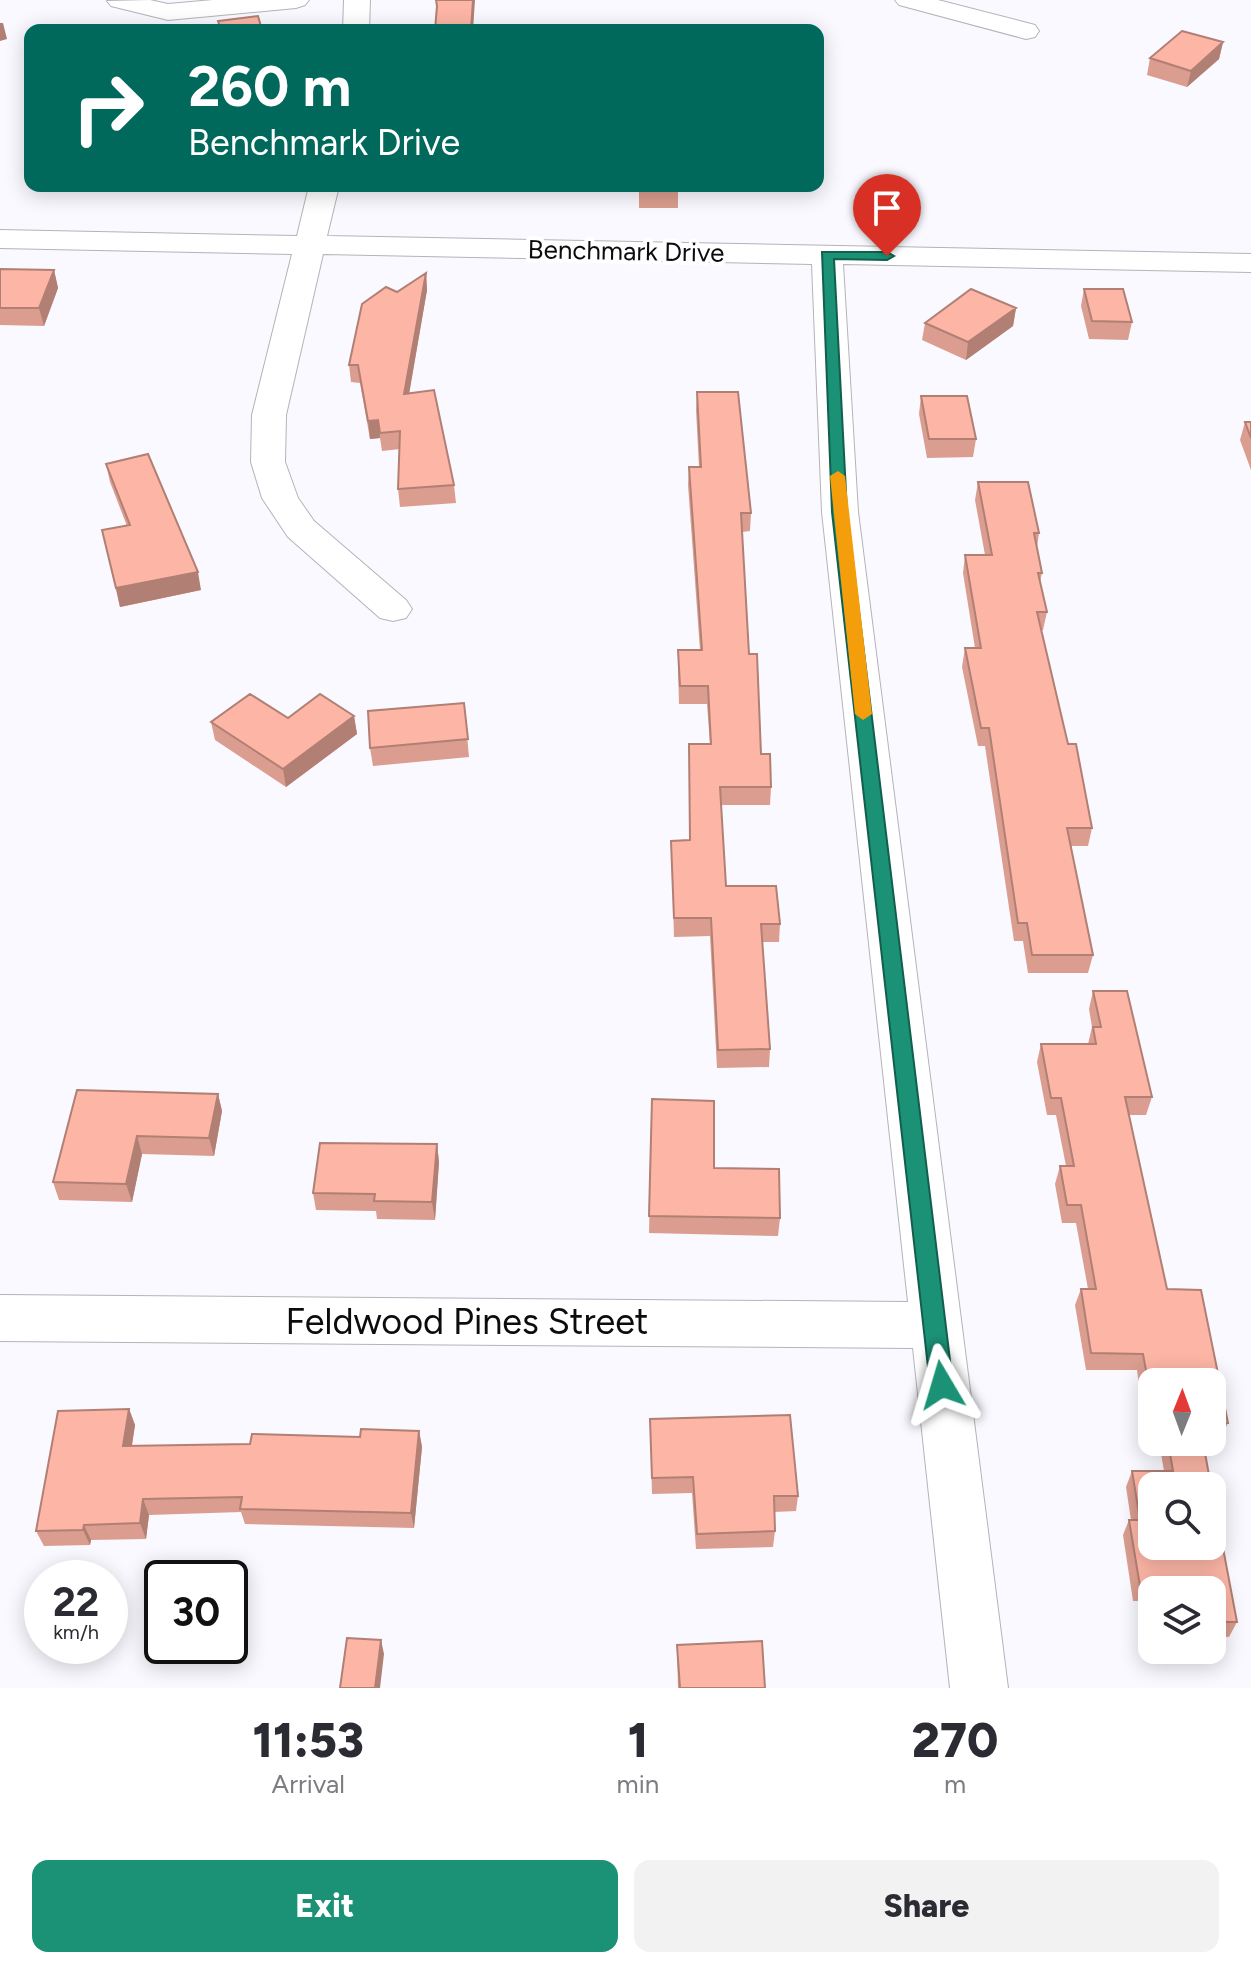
<!DOCTYPE html>
<html lang="en">
<head>
<meta charset="utf-8">
<style>
	:root { --surface:#fff; --page:#f2f2f3; --text:#2b2b33; --muted:#7c7c81; --accent:#1b9276 }
	body { margin:0; font-family:Figtree,sans-serif; background:var(--page); color:var(--text); height:100vh; display:flex; flex-direction:column; font-size:30px; white-space:nowrap }
	* { box-sizing:border-box; margin:0 }
	p { font-size:26px; color:var(--muted) }
	.icon { flex:none; width:44px; height:44px; fill:none; stroke:currentColor; stroke-width:2; stroke-linecap:round; stroke-linejoin:round }
	.map { position:relative; height:1688px; overflow:hidden }
	.panel { display:flex; flex-direction:column; background:var(--surface); flex:1 }
	.panel>* { flex:none }
	.top-card { position:absolute; left:24px; top:24px; width:800px; height:168px; border-radius:16px; box-shadow:0 4px 20px #0003; background:#00695c; color:#fff; overflow:hidden }
	.needle { width:52px; rotate:1deg }
	.buttons { position:absolute; left:1138px; top:1368px; display:grid; gap:16px }
	.buttons a { display:grid; place-items:center; width:88px; height:88px; border-radius:16px; background:var(--surface); box-shadow:0 4px 20px #0003; font-size:40px }
	.speed { position:absolute; left:24px; top:1560px; display:flex; gap:16px; font-size:40px; font-weight:700; text-align:center }
	.speed>* { display:grid; place-content:center; width:104px; height:104px; border-radius:50%; background:var(--surface); box-shadow:0 4px 20px #0003; line-height:1 }
	.speed small { font-size:20px; font-weight:400 }
	.speed .limit { border:4px solid #111; border-radius:12px; background:#fff; color:#111 }
	.pin { position:absolute; display:grid; place-items:center; width:68px; height:68px; color:#fff; margin:-82px -34px; border-radius:50% 50% 50% 0; rotate:-45deg; box-shadow:0 0 8px #0007 }
	.pin .icon { rotate:45deg }
	.me { position:absolute; width:88px; margin:-44px; rotate:353deg; stroke-linejoin:round; filter:drop-shadow(0 0 6px #0008) }
	.turn { display:flex; align-items:center; gap:28px; height:168px; padding:0 32px; font-size:36px }
	.turn .icon { width:104px; height:104px; stroke-width:2.5 }
	.turn b { display:block; font-size:56px; line-height:68px }
	.eta { display:flex; justify-content:space-evenly; align-items:center; height:136px; text-align:center }
	.eta b { font-size:48px; font-weight:800; line-height:56px }
	.action { display:flex; gap:16px; margin-top:auto; padding:16px 32px }
	.action a { flex:1; height:92px; border-radius:16px; background:var(--accent); color:#fff; font-size:32px; font-weight:800; line-height:92px; text-align:center }
	.action a+a { background:var(--page); color:var(--text) }
	.map>svg:first-child { display:block }
	.lines { fill:none; stroke-linecap:round; stroke-linejoin:round }
	.minor-casing { stroke:#b3b3b9; stroke-width:2 }
	.minor { fill:#fff; fill-rule:evenodd }
	.wall { fill:#da9d8f }
	.shaded-wall { fill:#b17f74 }
	.building { fill:#fdb6a6; stroke:#b17f74; stroke-width:2 }
	.route { fill:#1b9276; stroke:#125f4d; stroke-width:2 }
	.slow { fill:#f59e0b }
	.labels { text-anchor:middle; stroke-width:8; stroke-linejoin:round; paint-order:stroke }
	.far-street-label { font-size:26px; fill:#0c0c0e; stroke:#fff }
	.near-street-label { font-size:36px; fill:#0c0c0e; stroke:#fff }
</style>
</head>
<body>
<div class="map">
<svg width="1251" height="1688" viewBox="0 0 1251 1688">
	<rect width="100%" height="100%" fill="#f9f9ff"/>
	<g class="lines">
		<g class="minor-casing">
			<path id="minor" d="M150,0l18,4 45,-4h96l-4,5 -9,3 -128,12 -57,-14 -4,-5z
				M344,0h26l-1,30h-26z
				M895,0h43l97,25 4,6 -4,6 -9,2 -127,-34z
				M309,186h30l-12,50 924,18v18l-408,-8 15,248 150,1176h-58l-37,-340 -913,-7v-46l908,7 -86,-790 -10,-248 -489,-10 -37,161 -1,47 13,36 16,23 92,79 6,9 -6,9 -13,3 -13,-3 -92,-81 -26,-39 -11,-36 1,-47 40,-161 -292,-6v-18l297,6z"/>
		</g>
		<use href="#minor" class="minor"/>
	</g>
	<path class="wall" d="M1223,42l-4,17 -32,28 -40,-12 3,-17z
		M419,186h35v3l-35,-1z
		M639,186h39v22h-39z
		M0,269l54,1 4,18 -14,38 -44,-1z
		M426,273l1,17 -18,103 45,92 2,18 -56,4 -2,-18 2,-40 -18,2 -2,-13 -10,1 -10,-56 -9,-1 -2,-17 48,-73z
		M1084,289l48,33 -4,18 -39,-1 -8,-33z
		M1016,308l-3,18 -47,34 -44,-20 3,-17z
		M697,392l54,121 -1,18 -8,1 7,122 12,100 10,33 -1,18h-49l5,81 54,38 -1,18h-17l8,107 -1,18 -52,1 -7,-132 -36,1 -3,-96 18,-1v-96h21l-3,-40h-28l-1,-36v-18h22l-12,-165 1,-18h10l-3,-57z
		M921,396l55,43 -3,18 -46,1 -8,-44z
		M1245,422h6v48l-11,-30z
		M106,464l95,126 -81,17 -18,-77 25,-4 -17,-44z
		M978,482l61,51 -2,14 5,26 -2,9 7,30 -4,18h-2l27,114 24,84 -4,18h-17l22,109 -5,18h-60l-5,-32h-9l-29,-195h-7l-16,-79 3,-19h10l-12,-75 2,-18h20l-10,-55z
		M464,703l5,54 -96,9 -3,-18z
		M354,716l3,18 -71,53 -71,-47 -4,-18z
		M1093,991h34l25,106 -6,18h-17l38,174 34,1 27,133 -8,16h-8v-57h-60v21l-2,-11h-10l-3,-22h-51l-11,-65 6,-16h7l-12,-66h-14l-7,-39 5,-18h6l-10,-51h-9l-10,-53 4,-18h47l4,-17 -3,-18z
		M77,1090l141,4 4,17 -8,45 -72,-2 -10,48 -73,-2 -6,-18z
		M652,1099l62,69 66,50 -2,18 -129,-3z
		M437,1144l2,18 -4,58 -58,-1 -1,-8 -60,-1 -3,-17z
		M129,1409l6,16 -3,21 118,-2 110,-7 59,-6 3,16 -8,81 -169,-4 -4,-12 -92,3 -3,24 -55,1 -1,5 -46,1 -8,-15z
		M650,1419l148,77 -2,15 -22,1 1,19 -2,16 -77,2 -4,-56 -40,1z
		M1159,1442h44l34,180 -8,15 -17,-1v-46h-60v45h-3l-5,-34h-11l-10,-66 6,-15h2l-5,-33 6,-16h32z
		M677,1645l88,43h-87z"/>
	<path class="shaded-wall" d="M473,0h2l-2,30h-2z
		M0,23h3l4,16 -7,2z
		M1223,42l-4,17 -32,28 4,-16z
		M54,270l4,18 -14,38 -5,-18z
		M426,273l1,17 -21,122 -2,-18z
		M1016,308l-3,18 -47,34 2,-18z
		M378,420l2,18 -10,1 -2,-18z
		M198,572l3,18 -81,17 -4,-19z
		M354,716l3,18 -71,53 -3,-18z
		M218,1094l4,17 -8,45 -5,-18z
		M137,1136l5,18 -10,48 -6,-18z
		M437,1144l2,18 -4,58 -3,-18z
		M129,1409l6,16 -6,37 -6,-16z
		M419,1431l3,16 -8,81 -3,-15z
		M143,1499l6,16 -3,24 -6,-16z
		M84,1525l7,15 -1,5 -7,-15z
		M381,1640l3,14 -4,34h-5z"/>
	<path class="building" d="M436,0h37l-2,30h-36l2,-24z
		M258,16l4,14h-41l-3,-9z
		M1182,31l41,11 -32,29 -41,-13z
		M639,186h39l1,5 -40,-1z
		M0,269l54,1 -15,38h-39z
		M426,273l-22,121 30,-4 20,95 -56,4 2,-58 -20,2 -2,-13 -10,1 -10,-56h-9l13,-61 24,-17 11,5z
		M971,289l45,19 -48,34 -43,-19z
		M1084,289h39l9,33 -40,-1z
		M697,392h41l13,121h-10l8,141h8l4,100h9l1,33h-51l6,99h50l4,38h-19l9,125 -52,1 -7,-132h-37l-3,-77 19,-1 -1,-96h22l-3,-58h-28l-2,-36h24l-13,-183h12z
		M921,396h46l9,43h-47z
		M1245,422h6v16z
		M148,454l50,118 -82,16 -14,-58 28,-5 -24,-61z
		M978,482h50l11,51h-5l8,40h-4l9,39h-10l31,132h8l16,84h-25l26,127h-61l-5,-32h-9l-29,-195h-8l-16,-80h16l-16,-93h27z
		M250,694l38,24 32,-24 34,22 -71,53 -72,-47z
		M464,703l4,36 -98,9 -2,-37z
		M1093,991h34l25,106h-27l42,192 34,1 27,133 -16,-1v-40h-54l-1,-6h-10l-4,-22 -52,-1 -10,-64h15l-15,-84h-14l-7,-39h14l-13,-68h-10l-10,-54h55l-3,-17h8z
		M77,1090l141,4 -9,44 -72,-2 -11,48 -73,-2z
		M652,1099l62,2v67l65,1 1,49 -131,-2z
		M320,1143l117,1 -5,58 -58,-1 1,-7 -62,-1z
		M129,1409l-6,37 127,-2 2,-10 108,3 1,-8 58,2 -8,82 -171,-4 2,-12 -99,2 -3,24 -56,2 -1,5 -47,1 22,-120z
		M790,1415l8,81h-24l1,35 -78,3 -4,-57 -41,1 -2,-59z
		M1168,1442h35l8,44h-59v60h60v-56l25,132h-25v-32h-60v6l-2,-10h-10l-11,-66h11l-8,-49h41z
		M347,1638l34,2 -6,48h-35z
		M762,1641l3,47h-85l-3,-43z"/>
	<path class="route" d="M822,252h65l7,4 -7,4 -53,-1 13,253 106,873 -3,8 -8,3 -8,-3 -4,-8 -98,-873z"/>
	<path class="slow" d="M838,471l7,5 27,238 -9,6 -8,-6 -25,-238z"/>
	<g class="labels">
		<g class="far-street-label">
			<text transform="translate(626 251) rotate(1)" y="9">Benchmark Drive</text>
		</g>
		<g class="near-street-label">
			<text x="467" y="1334">Feldwood Pines Street</text>
		</g>
	</g>
</svg>
<div class="buttons">
<a><svg class="needle" viewBox="-14 -14 28 28"><path d="M0-13l5 13h-10z" fill="#e53935"/><path d="M0 13l5-13h-10z" fill="#7c7c81"/></svg></a>
<a><svg class="icon" aria-label="search" viewBox="0 0 24 24"><circle cx="10" cy="10" r="6"/><path d="M15 15l6 6"/></svg></a>
<a><svg class="icon" aria-label="layers" viewBox="0 0 24 24"><path d="M12 4l9 5-9 5-9-5zM3 14l9 5 9-5"/></svg></a>
</div>
<div class="speed"><div>22<small>km/h</small></div><div class="limit">30</div></div>
<div class="pin" style="left:887px;top:256px;background:#d93025"><svg class="icon" aria-label="arrive" viewBox="0 0 24 24"><path d="M6 21V4h12l-3 4 3 4H6"/></svg></div>
<svg class="me" style="left:942px;top:1385px" viewBox="-20 -20 40 40"><path d="M0-17L14 15 0 8-14 15z" fill="#1b9276" stroke="#fff" stroke-width="4"/></svg>
<div class="top-card">
<div class="turn"><svg class="icon" aria-label="right" viewBox="0 0 24 24"><path d="M7 20v-9h11M14 6l5 5-5 5"/></svg><div><b>260 m</b>Benchmark Drive</div></div>
</div>
</div>
<section class="panel">
<div class="eta">
<div><b>11:53</b><p>Arrival</p></div>
<div><b>1</b><p>min</p></div>
<div><b>270</b><p>m</p></div>
</div>
<div class="action"><a>Exit</a><a>Share</a></div>
</section>
</body>
</html>
